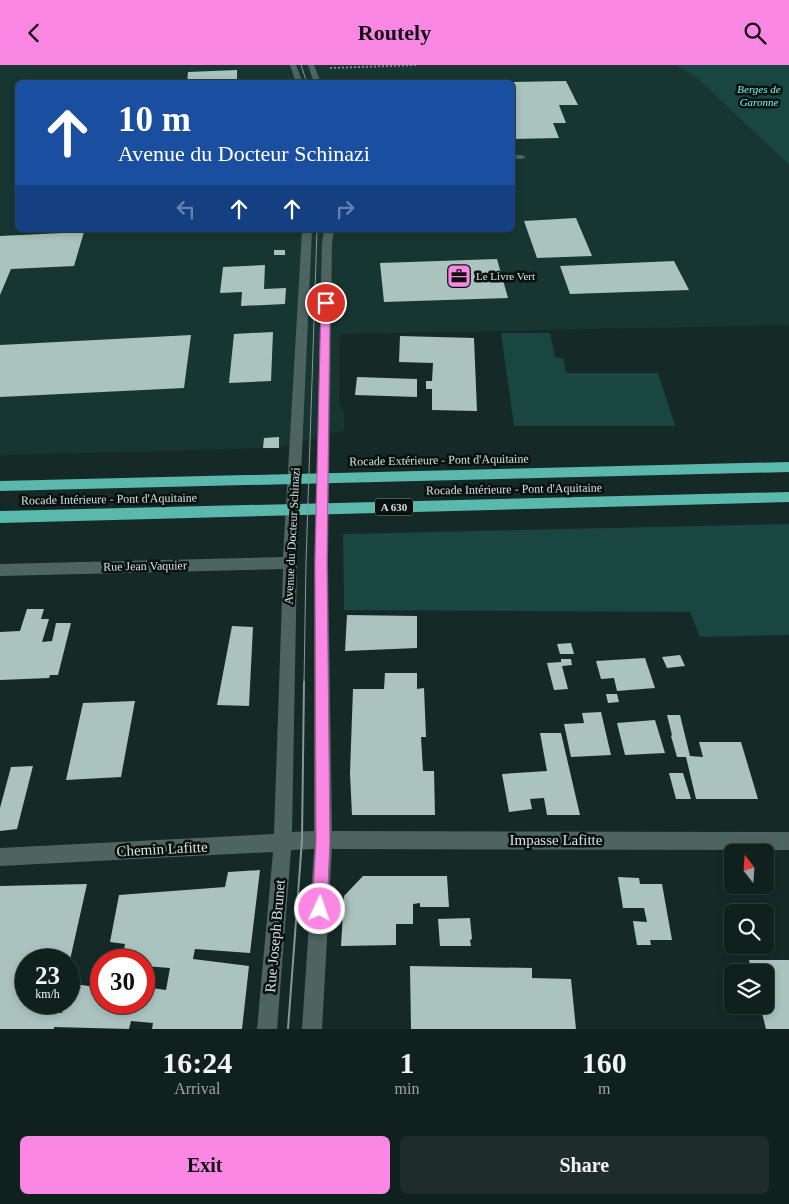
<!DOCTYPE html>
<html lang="en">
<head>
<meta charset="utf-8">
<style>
	:root { --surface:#10201d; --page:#1e2d2a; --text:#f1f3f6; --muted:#9ca3a4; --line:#303e3b; --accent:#fb87e5 }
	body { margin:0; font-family:"Times New Roman",serif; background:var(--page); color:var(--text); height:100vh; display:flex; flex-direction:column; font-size:19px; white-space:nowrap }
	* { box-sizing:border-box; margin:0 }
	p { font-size:16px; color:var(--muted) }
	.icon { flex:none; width:28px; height:28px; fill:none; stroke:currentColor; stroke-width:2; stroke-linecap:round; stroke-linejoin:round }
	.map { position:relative; height:964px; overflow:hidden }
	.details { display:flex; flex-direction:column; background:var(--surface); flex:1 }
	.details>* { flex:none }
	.top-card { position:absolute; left:15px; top:15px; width:500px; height:152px; border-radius:8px; box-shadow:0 2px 8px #0003,0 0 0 1px var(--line); background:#1a4fa0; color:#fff; overflow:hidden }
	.needle { width:32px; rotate:343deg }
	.buttons { position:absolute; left:724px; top:779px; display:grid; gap:10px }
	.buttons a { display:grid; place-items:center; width:50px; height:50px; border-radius:8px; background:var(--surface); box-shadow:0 2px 8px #0003,0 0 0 1px var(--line); font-size:25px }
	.speed { position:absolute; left:15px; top:884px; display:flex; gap:10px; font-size:25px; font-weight:700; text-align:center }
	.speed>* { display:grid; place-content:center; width:65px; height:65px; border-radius:50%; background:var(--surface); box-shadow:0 2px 8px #0003,0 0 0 1px var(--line); line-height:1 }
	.speed small { font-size:12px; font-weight:400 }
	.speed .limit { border:8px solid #d22; background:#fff; color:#111 }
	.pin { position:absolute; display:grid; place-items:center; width:42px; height:42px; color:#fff; margin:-21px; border:2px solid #fff; border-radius:50%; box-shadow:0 1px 5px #0007 }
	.me { position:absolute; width:55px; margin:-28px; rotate:3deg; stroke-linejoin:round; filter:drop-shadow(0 0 4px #0008) }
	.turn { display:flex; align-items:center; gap:18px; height:105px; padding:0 20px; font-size:22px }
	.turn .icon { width:65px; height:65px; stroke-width:2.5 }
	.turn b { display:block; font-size:35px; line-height:42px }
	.lanes { display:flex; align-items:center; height:48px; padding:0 20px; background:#0003; justify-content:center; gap:25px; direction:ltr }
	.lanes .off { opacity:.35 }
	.eta { display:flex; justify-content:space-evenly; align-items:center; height:85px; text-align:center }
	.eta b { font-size:30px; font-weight:600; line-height:35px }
	.cta { display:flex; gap:10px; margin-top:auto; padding:10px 20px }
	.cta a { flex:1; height:58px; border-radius:8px; background:var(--accent); color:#111; font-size:20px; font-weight:600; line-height:58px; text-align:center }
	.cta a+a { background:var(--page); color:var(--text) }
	header { display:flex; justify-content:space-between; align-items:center; height:65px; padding:0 20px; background:var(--accent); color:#111; font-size:22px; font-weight:600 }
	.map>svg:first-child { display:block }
	.built { fill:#173632; fill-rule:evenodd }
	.green { fill:#1a4641 }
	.building { fill:#aac3bf }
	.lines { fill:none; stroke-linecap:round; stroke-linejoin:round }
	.path { stroke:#778785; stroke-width:2; stroke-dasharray:2 2; stroke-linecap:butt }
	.service { fill:#4d6460; fill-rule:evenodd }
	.minor { fill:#4d6460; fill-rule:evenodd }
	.motorway { fill:#5bb8ad; fill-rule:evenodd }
	.tram-far1 { stroke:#879794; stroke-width:1 }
	.tram { stroke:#879794; stroke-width:2 }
	.route { fill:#fb87e5; stroke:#a35895 }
	.labels { text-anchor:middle; stroke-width:5; stroke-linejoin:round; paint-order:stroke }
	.far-park-label { font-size:11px; font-style:italic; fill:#6bfaea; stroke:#081110 }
	.far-poi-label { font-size:11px; fill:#d5e1df; stroke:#081110; text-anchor:start }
	.shield { fill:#081110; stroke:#98a3a1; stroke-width:1 }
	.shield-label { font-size:11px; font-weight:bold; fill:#d5e1df }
	.street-label { font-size:12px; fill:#d5e1df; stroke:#081110 }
	.near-street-label { font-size:15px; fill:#d5e1df; stroke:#081110 }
</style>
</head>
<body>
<header><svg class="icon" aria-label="back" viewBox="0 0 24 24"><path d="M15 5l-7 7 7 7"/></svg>Routely<svg class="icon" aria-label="search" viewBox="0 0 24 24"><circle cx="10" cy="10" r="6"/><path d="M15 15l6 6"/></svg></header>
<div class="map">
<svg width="789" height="964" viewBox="0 0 789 964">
	<rect width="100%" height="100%" fill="#152a27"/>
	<path class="built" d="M0,0h676l20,12 93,88v160l-449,9 -1,71 5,7v18l-65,18 -279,7zM18,18h494v147h-494z"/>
	<path class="green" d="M676,0h113v100l-93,-88z
		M501,268h49l5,24 8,1 3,15h92l17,53h-161z
		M789,459v111l-89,2 -10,-25 -346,-2 -1,-76z"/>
	<path class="building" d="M237,5v12l-50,1 1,-11z
		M566,16l12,24h-19l7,18h-13l6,15 -47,1v-57z
		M576,153l16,38 -55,2 -13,-37z
		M84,167l-10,34 -63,3 -11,26v-59z
		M274,185h11v5h-11z
		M497,194l11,39 -124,4 -4,-39z
		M674,196l15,29 -119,4 -10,-28z
		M265,200l-1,24 22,-1 -1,16 -44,2 1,-14 -22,1 3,-26z
		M273,267l-2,49 -42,2 5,-49z
		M191,270l-7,53 -184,9v-52z
		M400,271l74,2 3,73 -45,-1v-21h-6v-8h6l1,-18 -34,-1z
		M357,312l60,2v18l-62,-2z
		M279,372v11h-16l1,-10z
		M27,544h17l-3,10h8l-7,23 10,-1 4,-18h15l-13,52h-8l-1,3 -49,2v-48l20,-1z
		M347,550l70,1v32l-72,3z
		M232,561l21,1 -4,79 -32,-1z
		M571,578l3,11h-14l-3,-10z
		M680,590l5,11 -18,2 -5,-11z
		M645,593l10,30 -38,3 -3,-13 -13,1 -5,-18z
		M561,594h10l1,6 -10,1 6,23 -14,1 -7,-27 14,-1z
		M385,608h32v16l7,-1 2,49h-5l2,34h11l1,44h-83l-2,-42 3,-84h31z
		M606,629h11l2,8 -11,1z
		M135,636l-14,76 -55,3 17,-77z
		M601,647l10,43 -40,2 -7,-33 20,-1 -2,-10z
		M667,650h13l10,41 13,1 -4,-15h42l17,57h-62l-10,-42h-9l-6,-21 1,-1z
		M655,655l10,33 -40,2 -8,-32z
		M540,668h21l19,82h-33l-3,-17 -14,1 2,10 -23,3 -7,-38 45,-3z
		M33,701l-16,63 -17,2v-23l11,-41z
		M669,708h14l8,26h-15z
		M260,805l-10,83 -55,-4 -2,10 56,7 -7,63h-90l1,-6 -22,-2 -2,8 -75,-2v2h-54v-143l87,-2 -17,76h-44v43h34l-2,10h4l2,-10h5v-20l32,5v15h43v-16l22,3 4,-22 -26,-2v-6h-22l3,-16 -15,-2 9,-47 106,-8 3,-15z
		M363,811h84l2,31h-29v-4l-7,1v20h-17v21l-55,1 3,-50z
		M618,812l21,1 1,6h22l10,56h-22l1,5h-14l-4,-24 14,1 -3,-14h-21z
		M470,853l2,21 -2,1 1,6h-31l-2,-27z
		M749,895h40v69h-23l-6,-24h5v-32h-13z
		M410,901l122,2v10l39,1 5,50h-165z"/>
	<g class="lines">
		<path class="path" d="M330,3l87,-3"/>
		<path class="service" d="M512,90h10l4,2 -4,2h-10z"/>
		<path class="minor" d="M290,0h6l7,18h-7z
			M308,0h6l7,18h-7z
			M302,165h10l-15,333 -5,269 22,-1v-268l8,-320 2,-13h10l-2,13 -4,320 4,268 457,1v18l-457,-1 -10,180h-20l12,-180 -23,1 -14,179h-20l16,-177 -273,14v-18l274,-14 9,-265 -283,7v-12l283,-7z"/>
		<path class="motorway" d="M789,397v10l-789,19v-10z
			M789,427v10l-789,21v-12z"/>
		<path class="tram-far1" d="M301,0l6,18
			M304,618l2,-120 11,-333"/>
		<path class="tram" d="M288,964l14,-189 2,-158"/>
	</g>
	<path class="route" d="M326,235l4,3 -3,260 3,278 -3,68 -2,6 -5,2 -6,-2 -2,-6 4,-68 -1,-278 6,-260z"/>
	<defs>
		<g id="office-square" transform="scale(1.25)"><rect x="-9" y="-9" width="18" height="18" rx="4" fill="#fb87e5" stroke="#081110"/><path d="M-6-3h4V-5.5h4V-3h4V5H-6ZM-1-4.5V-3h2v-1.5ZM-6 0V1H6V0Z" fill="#111"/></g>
	</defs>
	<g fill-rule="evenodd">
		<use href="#office-square" x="459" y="211"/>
	</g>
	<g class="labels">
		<g class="far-park-label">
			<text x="759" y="28">Berges de<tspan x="759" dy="13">Garonne</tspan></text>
		</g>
		<g class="far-poi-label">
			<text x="476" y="215">Le Livre Vert</text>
		</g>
		<rect class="shield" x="375" y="433.5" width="38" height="17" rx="4"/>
		<g class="shield-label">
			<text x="394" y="446">A 630</text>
		</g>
		<g class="street-label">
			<text transform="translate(439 395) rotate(-1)" y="4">Rocade Extérieure - Pont d'Aquitaine</text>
			<text transform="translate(514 424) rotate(-1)" y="4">Rocade Intérieure - Pont d'Aquitaine</text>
			<text transform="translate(109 434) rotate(-1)" y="4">Rocade Intérieure - Pont d'Aquitaine</text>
			<text transform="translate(292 471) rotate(-87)" y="4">Avenue du Docteur Schinazi</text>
			<text transform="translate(145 501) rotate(-1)" y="4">Rue Jean Vaquier</text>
		</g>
		<g class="near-street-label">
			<text x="556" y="780">Impasse Lafitte</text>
			<text transform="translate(162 784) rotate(-3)" y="5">Chemin Lafitte</text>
			<text transform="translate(275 871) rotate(-85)" y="5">Rue Joseph Brunet</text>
		</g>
	</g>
</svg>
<div class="buttons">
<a><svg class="needle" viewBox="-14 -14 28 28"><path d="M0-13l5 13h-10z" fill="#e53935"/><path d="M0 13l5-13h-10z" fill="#9ca3a4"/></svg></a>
<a><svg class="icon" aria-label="search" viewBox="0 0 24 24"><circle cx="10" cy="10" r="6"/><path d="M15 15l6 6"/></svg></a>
<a><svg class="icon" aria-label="layers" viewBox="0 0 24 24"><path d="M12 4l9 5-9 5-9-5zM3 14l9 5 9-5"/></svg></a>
</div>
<div class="speed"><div>23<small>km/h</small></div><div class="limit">30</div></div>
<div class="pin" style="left:326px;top:238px;background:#d93025"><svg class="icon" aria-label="arrive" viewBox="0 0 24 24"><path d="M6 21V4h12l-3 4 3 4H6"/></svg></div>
<svg class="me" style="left:320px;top:844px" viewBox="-20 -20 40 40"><circle r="17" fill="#fb87e5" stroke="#fff" stroke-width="3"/><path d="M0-11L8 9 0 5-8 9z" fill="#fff"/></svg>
<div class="top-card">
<div class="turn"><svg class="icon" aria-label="ahead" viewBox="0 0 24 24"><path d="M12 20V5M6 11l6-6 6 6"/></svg><div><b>10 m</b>Avenue du Docteur Schinazi</div></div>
<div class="lanes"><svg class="icon off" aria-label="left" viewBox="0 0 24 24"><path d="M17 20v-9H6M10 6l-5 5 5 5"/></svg><svg class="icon" aria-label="ahead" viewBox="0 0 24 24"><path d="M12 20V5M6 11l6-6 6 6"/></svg><svg class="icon" aria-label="ahead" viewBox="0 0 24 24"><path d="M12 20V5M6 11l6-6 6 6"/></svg><svg class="icon off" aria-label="right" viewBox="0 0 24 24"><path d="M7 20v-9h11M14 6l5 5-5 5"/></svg></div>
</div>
</div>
<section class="details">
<div class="eta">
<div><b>16:24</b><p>Arrival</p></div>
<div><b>1</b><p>min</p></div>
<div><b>160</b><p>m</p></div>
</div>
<div class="cta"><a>Exit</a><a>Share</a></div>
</section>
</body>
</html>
